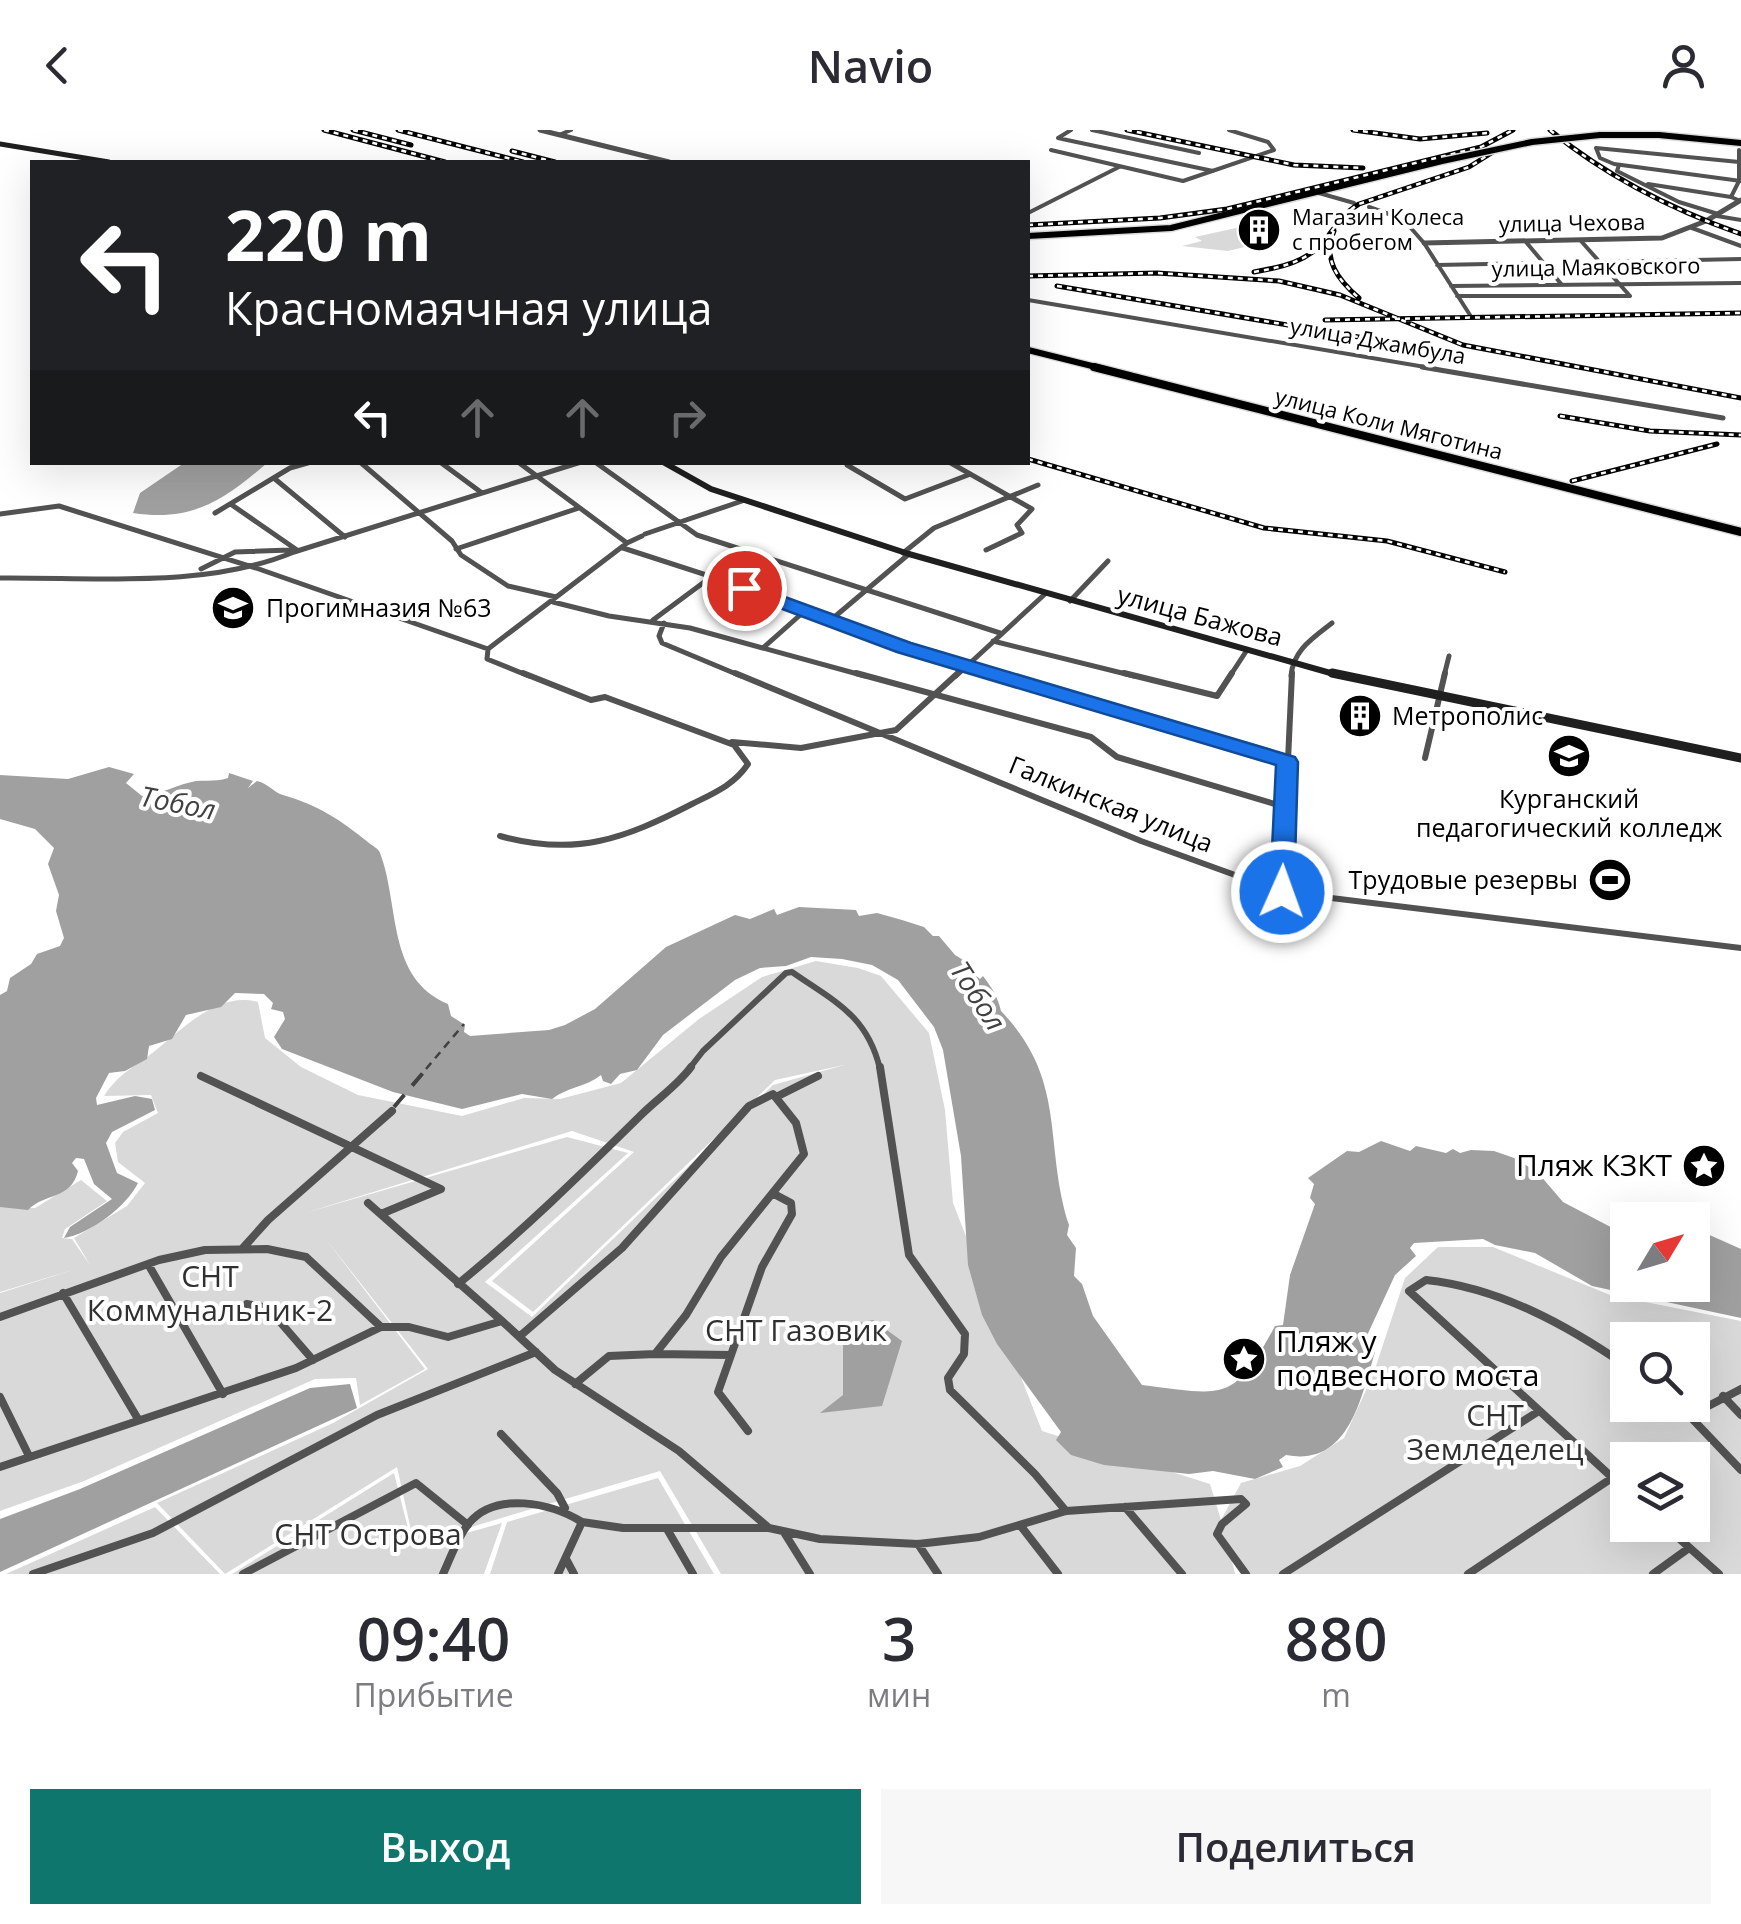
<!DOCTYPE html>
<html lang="ru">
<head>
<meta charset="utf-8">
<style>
	:root { --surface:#fff; --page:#f7f7f7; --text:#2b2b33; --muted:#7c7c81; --accent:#0f766e }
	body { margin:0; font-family:"Open Sans",sans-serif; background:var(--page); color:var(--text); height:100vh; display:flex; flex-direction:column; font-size:38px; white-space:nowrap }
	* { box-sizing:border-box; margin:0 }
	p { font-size:32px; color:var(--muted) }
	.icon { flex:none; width:55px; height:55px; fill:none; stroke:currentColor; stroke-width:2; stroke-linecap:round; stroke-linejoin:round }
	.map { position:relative; height:1444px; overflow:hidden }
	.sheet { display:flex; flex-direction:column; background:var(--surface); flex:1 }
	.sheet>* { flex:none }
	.banner { position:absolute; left:30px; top:30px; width:1000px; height:305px; border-radius:0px; box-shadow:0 10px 40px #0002; background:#202124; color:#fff; overflow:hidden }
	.needle { width:65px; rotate:52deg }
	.fabs { position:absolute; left:1610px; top:1072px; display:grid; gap:20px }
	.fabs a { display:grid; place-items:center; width:100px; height:100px; border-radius:0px; background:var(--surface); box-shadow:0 10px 40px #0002; font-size:50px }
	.pin { position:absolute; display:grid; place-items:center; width:85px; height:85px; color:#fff; margin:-42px; border:5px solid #fff; border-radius:50%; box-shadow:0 2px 10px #0007 }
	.me { position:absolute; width:110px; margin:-55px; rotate:2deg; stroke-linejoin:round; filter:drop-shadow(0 0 8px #0008) }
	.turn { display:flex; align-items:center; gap:35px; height:210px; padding:0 30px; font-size:45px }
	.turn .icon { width:130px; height:130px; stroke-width:2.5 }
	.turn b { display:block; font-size:70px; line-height:85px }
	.lanes { display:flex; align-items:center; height:95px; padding:0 30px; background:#0003; justify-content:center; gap:50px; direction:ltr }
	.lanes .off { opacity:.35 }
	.eta { display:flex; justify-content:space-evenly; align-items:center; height:170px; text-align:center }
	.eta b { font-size:60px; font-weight:600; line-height:70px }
	.action { display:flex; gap:20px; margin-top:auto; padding:20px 30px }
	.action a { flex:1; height:115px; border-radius:0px; background:var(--accent); color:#fff; font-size:40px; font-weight:600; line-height:115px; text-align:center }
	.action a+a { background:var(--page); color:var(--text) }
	header { display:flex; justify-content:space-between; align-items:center; height:130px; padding:0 30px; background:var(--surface); font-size:45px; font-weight:600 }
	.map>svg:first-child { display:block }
	.green { fill:#d9d9d9; fill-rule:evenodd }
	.water { fill:#a0a0a0 }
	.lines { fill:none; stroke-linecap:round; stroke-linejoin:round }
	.ferry-far1 { stroke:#414141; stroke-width:2.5; stroke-dasharray:8 6; stroke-linecap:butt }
	.ferry { stroke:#414141; stroke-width:4; stroke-dasharray:16 12; stroke-linecap:butt }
	.primary-far1-casing { stroke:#dbdbdb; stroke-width:9 }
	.primary-casing { stroke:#dbdbdb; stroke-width:11 }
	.minor-far3 { stroke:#525252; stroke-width:4 }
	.minor-far2 { stroke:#525252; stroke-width:5 }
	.minor-far1 { stroke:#525252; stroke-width:6 }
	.minor { stroke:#525252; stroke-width:8 }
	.tertiary { stroke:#525252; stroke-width:5 }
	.secondary-far2 { stroke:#1f1f1f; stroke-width:5 }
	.secondary-far1 { stroke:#1f1f1f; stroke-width:6 }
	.secondary { stroke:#1f1f1f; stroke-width:9 }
	.primary-far1 { stroke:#000; stroke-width:6 }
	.primary { stroke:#000; stroke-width:8 }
	.rail-casing { stroke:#000; stroke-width:5 }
	.rail { stroke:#fff; stroke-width:2.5; stroke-dasharray:5; stroke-linecap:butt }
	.primary-bridge-casing { stroke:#dbdbdb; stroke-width:9; stroke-linecap:butt }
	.primary-bridge { stroke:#000; stroke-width:6 }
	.route { fill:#1a73e8; stroke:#114b97; stroke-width:2.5 }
	.labels { text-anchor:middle; stroke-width:8; stroke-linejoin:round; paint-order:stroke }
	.far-poi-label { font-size:22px; fill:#000; stroke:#fff; text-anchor:start }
	.far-street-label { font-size:22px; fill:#000; stroke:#fff }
	.poi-label { font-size:25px; fill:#000; stroke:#fff; text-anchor:start }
	.street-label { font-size:25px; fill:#000; stroke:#fff }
	.water-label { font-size:28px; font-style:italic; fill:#414141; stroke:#fff }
	.near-poi-label { font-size:30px; fill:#000; stroke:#fff; text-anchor:end }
	.near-park-label { font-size:30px; fill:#303030; stroke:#fff }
</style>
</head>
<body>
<header><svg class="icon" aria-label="back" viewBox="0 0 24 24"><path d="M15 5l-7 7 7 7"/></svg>Navio<svg class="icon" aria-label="person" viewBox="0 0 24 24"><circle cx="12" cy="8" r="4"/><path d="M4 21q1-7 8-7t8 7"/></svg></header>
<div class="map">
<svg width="1741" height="1444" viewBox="0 0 1741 1444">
	<rect width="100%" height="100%" fill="#fff"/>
	<path class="green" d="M1245,96l20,16 -37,9 -46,-5 20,-5 -7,-4z
		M816,831l42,7 23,8 48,57 16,77 8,93 89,228 168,53 11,36 20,-37 59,-17 44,-28 29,-63 32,-97 33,-31h55l117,48 131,26v253h-497l-12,-13 3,13h-514l-61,-103 -246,73 -17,-77 -172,107 -68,-71 176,-80 95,-54 -103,-131 100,131 -65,36 -4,-27 -41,1 -231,102 -84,30v-218l79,-25 -79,24v-86l35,2 46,-28 26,21 -42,28 -3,9 10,1 18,26 -16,-27 53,-32 18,-23 -27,-21 -3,-19 8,-11 35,-19 -7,-18 -47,1c14,-22 32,-30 52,-46 28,-22 62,-59 102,-48l7,36 36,29 57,28 104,21 62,-18 36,1 61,-16 78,-64 63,-42zM844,935l-71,20 -241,232 -47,-35 143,-129 -61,-16 -262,76 267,-82 62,21 -142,129 41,31 242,-232zM1628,1210h64v65h-64zM1628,1330h64v65h-64z
		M394,1343l19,75 89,-25 -18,51h-252z
		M658,1348l56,96h-224l17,-52z
		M155,1377l65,67h-214z"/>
	<path class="water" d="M184,333v-1l83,1c-44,38 -75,59 -134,50l7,-20z
		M109,637l25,7 -8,9 16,13c19,-2 37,-12 54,-15 12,-1 21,1 32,-3l1,-5 24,8 -5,7 9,-7c12,3 16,11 26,14 35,10 58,25 86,48 4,3 10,6 11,10 20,52 6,125 68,151l3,12 14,9 -1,7 6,4 79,-6 16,-5 30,-16 71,-62 69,-32 15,4 24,-10 3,6 22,-8 57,3 3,6 18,-3 25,7 22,7 9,9h6l16,19 18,11v7l7,6 3,-3c10,13 15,22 18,35 67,70 42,132 68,214l-2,10 9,13 -2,28 8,8 11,32 49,69c83,10 91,19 133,-59l8,-1 7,-50 25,-71 -5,-6 4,-14 -6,-6 39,-27 12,1 22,-11 29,10 6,-5 30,7 7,-4 7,4 11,-3 23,1 23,8 22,15 24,28 61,32 3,-3 1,54h64l4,-56 45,20v69l-149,-32 -57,-33 -40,-8 -12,-6 -69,4 -4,5 6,8 -21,19 -31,67 11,10c-14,46 -26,115 -89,103l-7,5 4,7 -28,12 -42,-8 -24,3 -85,-9 -33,-10 -15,-15 5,-8 -64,-88 -15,-29 -14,-50 -7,-109 -18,-106 -9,-23 -36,-47 -26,-15 -30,-6 -31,-2 -25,9 -26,2 -25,12 -72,55 -26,35 -17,4 -9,10 -8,-3 -2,-6c-15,12 -34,12 -49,24l-30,-5 -60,15 -69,-17 -111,-43 -8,-12 11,-18 -2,-7 -12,-3 2,-6 -9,-9 -29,-1 -14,14 -35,8 -14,24 -23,7 -2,13 -22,12 -16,2 -13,25 1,7 38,-9 17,3 3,11 -43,22 -6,11 11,30 21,10c-11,23 -48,51 -74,55l6,-11 42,-28 -18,-15 -10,-25 -8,-1 -4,5 6,8c-7,29 -34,22 -50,39l-28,-3v-212l7,-4 3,-13 21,-14 6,-10 23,-8 4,-8 -8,-27 3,-16 -11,-31 6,-16 -19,-19 -35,-10v-44l68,4z
		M873,1190l29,21 -20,65 -62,7 23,-18v-69z
		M350,1254l7,24 -357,164v-53l80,-30 230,-101z"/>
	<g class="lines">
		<path class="ferry-far1" d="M426,939l38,-45"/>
		<path class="ferry" d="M394,977l34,-40"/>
		<g class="primary-far1-casing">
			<path id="primary-far1" d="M1600,5h59l82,8
				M1028,106l143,-8 271,-67
				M1028,220l76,19"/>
		</g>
		<g class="primary-casing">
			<path id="primary" d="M1094,237l647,165"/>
		</g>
		<path class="minor-far3" d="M1092,0l107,23
			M559,5l12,-5
			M1067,10l146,31
			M1067,10l-9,-2 13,-8
			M1596,18l4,10 14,6 127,17
			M1596,18l143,14
			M1051,20l132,31 91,-31 -6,-8 -39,-12
			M1619,35l-2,6 62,31 39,12
			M1648,54l83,13
			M1319,63l35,10
			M1738,70l-7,-3 8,-16v-31
			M1369,77l34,12 21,24 46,72
			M1028,83l91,-46
			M1717,86l24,4
			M1692,98l49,18
			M1581,111l49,55
			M1526,112l36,43
			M1600,132l141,-3
			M1437,135l107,-2
			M1451,156l290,-3
			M1457,166h173
			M1028,170l409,69"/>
		<path class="minor-far2" d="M1422,237l301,51
			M360,332l92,79 9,14 47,31 48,11
			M440,332l42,31
			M518,332l109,81
			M595,332l102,73 303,98
			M854,332l-7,3 58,34 63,-24
			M949,332l83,47 -15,16 5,8 -36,17
			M275,349l70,58
			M232,375l65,45
			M215,383l75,-45 21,-6
			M0,384l59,-8 197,62 232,81
			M645,404l97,-33
			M623,418l185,60 44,20 142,48
			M456,419l123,-41
			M903,423l31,-25 104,-43
			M201,439l34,-17 55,-2
			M0,448c95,-1 205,11 294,-26l287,-90
			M1070,471l38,-40
			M553,472l56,14 81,12 175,48
			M832,489l77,-65
			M653,490l58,-43
			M664,493l-5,13 3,7 79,33
			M993,511l141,35
			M763,518l45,-40
			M488,519l-1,10 42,17
			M488,519l139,-106 15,-7
			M956,546l89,-82
			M1230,546l17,-26
			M1291,546c2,-26 22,-38 41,-53
			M1444,546l5,-20"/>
		<path class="minor-far1" d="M735,543l406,168 141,51 459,56
			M856,543l235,64 26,20 168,50
			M985,543l302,89
			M1124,543l93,23 15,-23
			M732,612l69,6 95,-18 62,-57
			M1425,628l20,-85
			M500,706c76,21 124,3 192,-32 22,-11 42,-19 56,-40l-14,-19 -129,-48 -14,3 -68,-27
			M1282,762l10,-219
			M689,939l14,-18 83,-78 6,-1c43,30 75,43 88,97"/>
		<path class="minor" d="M880,937l29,188 56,79 -1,20 -16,24 2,12 85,84 31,37
			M201,946l240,113 -60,25
			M776,967l42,-21
			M368,1073l134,118
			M242,1119l26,-29 124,-109
			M148,1134l75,130
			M458,1154c65,-53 123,-110 183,-169 17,-17 36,-29 50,-48
			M63,1163l75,126
			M247,1174l21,4 45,52
			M0,1187l159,-57 46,-10 62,-1 39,8 75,70
			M520,1206l102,-88 127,-142 24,-12 23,29 8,31 -83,103 -35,58 -31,39 -46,2 -34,28
			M655,1224l76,1
			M1628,1237c-61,-42 -128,-79 -202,-87l-17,11 219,201
			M1723,1266l18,19
			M0,1267l29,59
			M1679,1275l62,65
			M1691,1285l50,-26
			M748,1301l-30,-39 44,-125 30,-53 -1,-11 -17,-9
			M501,1304l56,59 8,15
			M0,1337l296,-99 85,-41h28l39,10 54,-16 53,49 124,81 90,77
			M1125,1377l57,67
			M1020,1395l38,49
			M1664,1395l55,49
			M667,1399l26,45
			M785,1404l25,40
			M918,1414l20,30
			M566,1429l8,15
			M33,1444l120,-41 224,-118 159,-63
			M243,1444l173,-91 52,42
			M443,1444c8,-17 14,-36 26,-51 27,-32 82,-20 113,-1
			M558,1444l24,-52 41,6h146l51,11 98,5 61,-7 87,-26 175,-12 5,5 -24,20 -5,10 29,40
			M1283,1444l256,-163
			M1468,1444l144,-96
			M1653,1444l36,-26"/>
		<path class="tertiary" d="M540,0l129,32
			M1424,113l238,-5 44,-17 35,-21"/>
		<path class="secondary-far2" d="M0,14l109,18"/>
		<path class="secondary-far1" d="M663,332l48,27 198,65 432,122"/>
		<path class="secondary" d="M1332,543l409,85"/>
		<use href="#primary-far1" class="primary-far1"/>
		<use href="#primary" class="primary"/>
		<g class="rail-casing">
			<path id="rail" d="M324,0l121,32
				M353,0l58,15
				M398,0l125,32
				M1127,0l167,35 69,3
				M1353,0l67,9 67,-6
				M1550,0c57,47 121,79 191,104
				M512,21l43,11
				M1028,95l132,-7 67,-9 254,-62 32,-17
				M1334,101c-12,28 4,49 25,67
				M1254,142c28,-5 54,-10 72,-33 10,-14 18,-26 33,-35l110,-37 32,-20
				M1028,146l129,-3 122,8 61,14 123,50 278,53
				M1057,156l390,66
				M1325,190l416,-7
				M1560,286l90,15 91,4
				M1028,329l236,69 123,13 118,31
				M1572,351l145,-37"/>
		</g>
		<use href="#rail" class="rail"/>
		<g class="primary-bridge-casing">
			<path id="primary-bridge" d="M1442,31l90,-19 68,-7"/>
		</g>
		<use href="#primary-bridge" class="primary-bridge"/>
	</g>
	<path class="route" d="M744,452l167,61 384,114 3,5 -4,130 -12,7 -12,-7 6,-127 -379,-113 -160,-60 -3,-4z"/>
	<defs>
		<g id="building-disc" transform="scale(2.25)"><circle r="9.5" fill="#000" stroke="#fff"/><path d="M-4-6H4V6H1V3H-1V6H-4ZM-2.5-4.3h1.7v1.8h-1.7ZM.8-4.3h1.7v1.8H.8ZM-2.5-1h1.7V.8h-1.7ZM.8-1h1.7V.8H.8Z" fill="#fff"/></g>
		<g id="school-disc" transform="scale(2.25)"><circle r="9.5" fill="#000" stroke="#fff"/><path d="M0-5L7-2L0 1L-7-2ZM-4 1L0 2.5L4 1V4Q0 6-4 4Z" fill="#fff"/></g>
		<g id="university-disc" transform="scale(2.25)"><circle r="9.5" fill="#000" stroke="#fff"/><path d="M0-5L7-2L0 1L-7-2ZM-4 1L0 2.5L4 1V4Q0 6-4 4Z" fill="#fff"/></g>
		<g id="stadium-disc" transform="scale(2.25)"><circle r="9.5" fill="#000" stroke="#fff"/><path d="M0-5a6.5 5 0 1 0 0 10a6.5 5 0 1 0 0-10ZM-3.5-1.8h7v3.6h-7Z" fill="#fff"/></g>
		<g id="sight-disc" transform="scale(2.25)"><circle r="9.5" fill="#000" stroke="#fff"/><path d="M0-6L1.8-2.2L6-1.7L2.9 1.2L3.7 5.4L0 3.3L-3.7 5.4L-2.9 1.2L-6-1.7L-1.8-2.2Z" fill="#fff"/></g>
	</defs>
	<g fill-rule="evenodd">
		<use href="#building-disc" x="1259" y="100"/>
		<use href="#school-disc" x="233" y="478"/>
		<use href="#building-disc" x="1360" y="586"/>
		<use href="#university-disc" x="1569" y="626"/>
		<use href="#stadium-disc" x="1610" y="750"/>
		<use href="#sight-disc" x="1704" y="1036"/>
		<use href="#sight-disc" x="1244" y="1229"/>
	</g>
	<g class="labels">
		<g class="far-poi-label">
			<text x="1292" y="95">Магазин Колеса<tspan x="1292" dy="25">с пробегом</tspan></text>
		</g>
		<g class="far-street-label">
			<text transform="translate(1572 93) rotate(-1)" y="8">улица Чехова</text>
			<text transform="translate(1596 137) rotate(-1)" y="8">улица Маяковского</text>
			<text transform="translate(1378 211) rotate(10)" y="8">улица Джамбула</text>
			<text transform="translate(1389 294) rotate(14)" y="8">улица Коли Мяготина</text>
		</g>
		<g class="poi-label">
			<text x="266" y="487">Прогимназия №63</text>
			<text x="1392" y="595">Метрополис</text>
			<text x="1569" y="678" text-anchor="middle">Курганский<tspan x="1569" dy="29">педагогический колледж</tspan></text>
			<text x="1578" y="759" text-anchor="end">Трудовые резервы</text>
		</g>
		<g class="street-label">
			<text transform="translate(1200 486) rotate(15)" y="9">улица Бажова</text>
			<text transform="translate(1111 674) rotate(22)" y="9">Галкинская улица</text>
		</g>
		<g class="water-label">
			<text transform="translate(178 673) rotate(11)" y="10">Тобол</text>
			<text transform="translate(978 866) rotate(57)" y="10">Тобол</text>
		</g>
		<g class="near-poi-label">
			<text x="1672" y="1046">Пляж КЗКТ</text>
			<text x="1276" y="1222" text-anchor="start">Пляж у<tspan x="1276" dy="34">подвесного моста</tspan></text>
		</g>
		<g class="near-park-label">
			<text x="210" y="1157">СНТ<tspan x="210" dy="34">Коммунальник-2</tspan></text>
			<text x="796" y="1211">СНТ Газовик</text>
			<text x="1495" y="1296">СНТ<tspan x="1495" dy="34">Земледелец</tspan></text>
			<text x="368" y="1415">СНТ Острова</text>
		</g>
	</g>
</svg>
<div class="fabs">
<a><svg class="needle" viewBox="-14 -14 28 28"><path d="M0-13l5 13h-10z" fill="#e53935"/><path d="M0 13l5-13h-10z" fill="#7c7c81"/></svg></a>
<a><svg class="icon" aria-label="search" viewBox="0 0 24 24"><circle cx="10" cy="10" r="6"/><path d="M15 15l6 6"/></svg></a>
<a><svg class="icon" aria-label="layers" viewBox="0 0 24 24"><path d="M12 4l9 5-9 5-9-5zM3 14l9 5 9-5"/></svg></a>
</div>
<div class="pin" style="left:744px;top:458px;background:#d93025"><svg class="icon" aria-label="arrive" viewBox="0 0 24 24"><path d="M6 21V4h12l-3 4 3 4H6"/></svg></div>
<svg class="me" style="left:1282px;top:762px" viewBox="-20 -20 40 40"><circle r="17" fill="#1a73e8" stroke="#fff" stroke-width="3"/><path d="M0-11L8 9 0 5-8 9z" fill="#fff"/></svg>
<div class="banner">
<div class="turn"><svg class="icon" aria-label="left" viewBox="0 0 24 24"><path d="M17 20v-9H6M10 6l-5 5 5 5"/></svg><div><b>220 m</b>Красномаячная улица</div></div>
<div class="lanes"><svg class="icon" aria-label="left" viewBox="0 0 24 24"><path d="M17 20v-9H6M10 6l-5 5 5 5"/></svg><svg class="icon off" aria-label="ahead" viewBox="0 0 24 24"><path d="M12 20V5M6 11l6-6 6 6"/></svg><svg class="icon off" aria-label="ahead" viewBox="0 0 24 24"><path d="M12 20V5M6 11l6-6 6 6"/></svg><svg class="icon off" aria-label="right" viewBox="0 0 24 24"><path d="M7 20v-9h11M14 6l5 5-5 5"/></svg></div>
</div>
</div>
<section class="sheet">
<div class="eta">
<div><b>09:40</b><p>Прибытие</p></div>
<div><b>3</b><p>мин</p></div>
<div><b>880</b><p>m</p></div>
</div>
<div class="action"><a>Выход</a><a>Поделиться</a></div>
</section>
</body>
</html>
